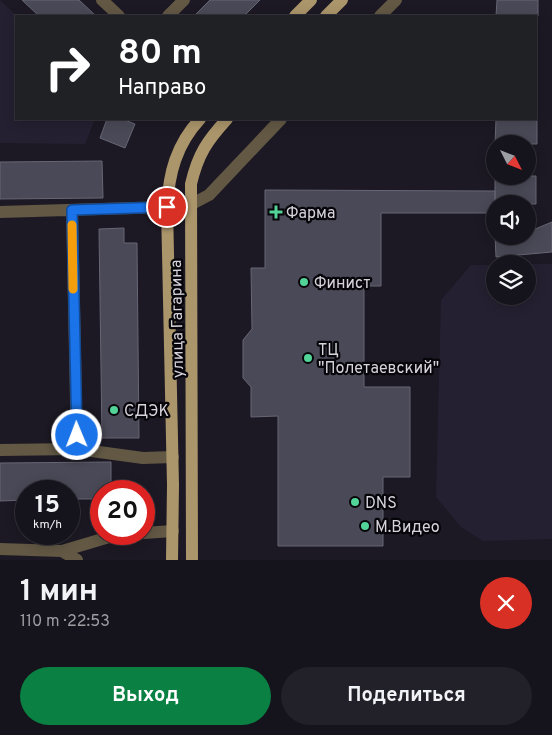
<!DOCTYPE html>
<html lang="ru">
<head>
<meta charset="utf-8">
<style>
	:root { --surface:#15131b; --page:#222028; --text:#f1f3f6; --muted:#9d9ea3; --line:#34323a; --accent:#0b8043 }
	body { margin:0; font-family:Overpass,sans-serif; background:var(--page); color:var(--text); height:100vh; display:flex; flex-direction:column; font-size:19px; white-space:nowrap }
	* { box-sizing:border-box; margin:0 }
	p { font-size:16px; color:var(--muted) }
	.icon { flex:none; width:28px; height:28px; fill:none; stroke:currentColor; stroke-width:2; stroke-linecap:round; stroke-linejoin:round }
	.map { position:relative; height:560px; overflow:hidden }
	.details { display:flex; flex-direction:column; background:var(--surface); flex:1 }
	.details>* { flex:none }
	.top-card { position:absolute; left:15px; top:15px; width:522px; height:105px; border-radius:0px; box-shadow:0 2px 12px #0003,0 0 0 1px var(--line); background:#202124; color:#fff; overflow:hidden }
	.needle { width:32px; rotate:132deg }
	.tools { position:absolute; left:486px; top:135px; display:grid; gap:10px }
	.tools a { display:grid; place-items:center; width:50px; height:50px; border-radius:50%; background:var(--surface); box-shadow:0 2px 12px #0003,0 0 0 1px var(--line); font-size:25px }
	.speed { position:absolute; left:15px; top:480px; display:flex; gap:10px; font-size:25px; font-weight:700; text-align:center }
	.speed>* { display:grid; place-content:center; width:65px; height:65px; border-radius:50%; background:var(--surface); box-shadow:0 2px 12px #0003,0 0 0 1px var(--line); line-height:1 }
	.speed small { font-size:12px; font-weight:400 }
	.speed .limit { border:8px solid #d22; background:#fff; color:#111 }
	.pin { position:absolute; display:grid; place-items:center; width:42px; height:42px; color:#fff; margin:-21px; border:2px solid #fff; border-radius:50%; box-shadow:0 1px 5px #0007 }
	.me { position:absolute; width:55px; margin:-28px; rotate:359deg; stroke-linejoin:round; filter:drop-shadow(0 0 4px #0008) }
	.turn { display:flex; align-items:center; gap:18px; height:105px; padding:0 20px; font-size:22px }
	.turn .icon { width:65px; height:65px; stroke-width:2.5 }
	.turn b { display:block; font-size:35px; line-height:42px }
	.round { display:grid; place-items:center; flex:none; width:52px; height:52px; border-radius:26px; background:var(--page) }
	.head { display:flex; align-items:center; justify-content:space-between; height:85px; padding:0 20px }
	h1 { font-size:30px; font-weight:700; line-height:38px }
	.primary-button { display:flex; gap:10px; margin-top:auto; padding:10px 20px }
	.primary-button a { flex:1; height:58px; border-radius:30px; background:var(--accent); color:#fff; font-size:20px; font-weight:700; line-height:58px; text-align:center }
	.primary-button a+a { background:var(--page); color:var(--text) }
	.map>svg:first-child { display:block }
	.built { fill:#252031 }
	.building { fill:#4a4957; stroke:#676674 }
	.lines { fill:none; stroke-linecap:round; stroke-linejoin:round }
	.minor { stroke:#625844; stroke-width:12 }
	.major { stroke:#ab956b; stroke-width:12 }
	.route-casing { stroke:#114b97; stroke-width:12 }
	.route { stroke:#1a73e8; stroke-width:9 }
	.slow { stroke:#f59e0b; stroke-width:9 }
	.poi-dot { fill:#52d397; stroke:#060509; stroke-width:2 }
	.labels { text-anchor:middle; stroke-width:4.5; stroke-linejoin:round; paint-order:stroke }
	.poi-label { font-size:16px; fill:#d6d3db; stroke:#060509; text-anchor:start }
	.street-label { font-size:16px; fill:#d6d3db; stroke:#060509 }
</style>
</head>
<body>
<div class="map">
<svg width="552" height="560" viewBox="0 0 552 560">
	<rect width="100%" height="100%" fill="#1c1924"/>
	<path class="built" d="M0,0l17,16 -1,103h79l-10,25 -85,-1z
		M528,264h24v275l-69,2 -22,-14 -25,-30 5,-197 30,-35h24v31h33z"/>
	<path class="building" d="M22,0h57l17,16h-57z
		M210,0h50l-16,16h-50z
		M497,0h41v16h-42z
		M107,119h15l13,5 -10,24 -25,-10z
		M496,119h41v25h-42z
		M102,161l1,37 -103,1v-37z
		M495,176h41v28h-41z
		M265,190l230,1v22h-114v73h-17v101h46v90h-27v69h-105v-130l-27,1v-30l-8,-9v-38l9,-11 -1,-61h14z
		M552,222v30l-56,5 -1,-21h33v-4z
		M124,228v15h13l2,195h-37l-3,-209z
		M111,462v29h-10v8h-32v-8h-43v9l-26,1v-38z"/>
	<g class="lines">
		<path class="minor" d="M102,0l17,16
			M168,16l16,-16
			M380,16l16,-16
			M190,205l19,-10 72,-76
			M72,210l5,239
			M0,212l167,-5
			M0,450l77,-1 66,9 30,-1
			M144,533l29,-2
			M0,549l62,2 54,-16 21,-1
			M62,551l15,9"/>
		<path class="major" d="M295,16l16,-16
			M326,16l16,-16
			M172,560l1,-75 -6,-278c2,-34 9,-62 33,-88
			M192,560l-1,-376c7,-30 16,-43 36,-65"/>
	</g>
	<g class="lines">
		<g class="route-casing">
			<path id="route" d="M77,435l-5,-225 95,-3"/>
		</g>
		<use href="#route" class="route"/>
		<path class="slow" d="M72,225l1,64"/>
	</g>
	<g class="poi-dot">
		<path d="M273.5 204.5h5v5h5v5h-5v5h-5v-5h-5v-5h5z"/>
		<circle cx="304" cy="282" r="5"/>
		<circle cx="308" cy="358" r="5"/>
		<circle cx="114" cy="410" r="5"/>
		<circle cx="355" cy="502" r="5"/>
		<circle cx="365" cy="526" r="5"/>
	</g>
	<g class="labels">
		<g class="poi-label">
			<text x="286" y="218">Фарма</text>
			<text x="314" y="288">Финист</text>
			<text x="318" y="355">ТЦ<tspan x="318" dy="18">"Полетаевский"</tspan></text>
			<text x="124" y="416">СДЭК</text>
			<text x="365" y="508">DNS</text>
			<text x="375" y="532">М.Видео</text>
		</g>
		<g class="street-label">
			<text transform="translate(176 319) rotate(-91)" y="6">улица Гагарина</text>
		</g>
	</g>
</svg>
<div class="tools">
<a><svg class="needle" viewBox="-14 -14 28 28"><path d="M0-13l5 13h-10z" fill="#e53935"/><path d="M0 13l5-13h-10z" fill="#9d9ea3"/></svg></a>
<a><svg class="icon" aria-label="sound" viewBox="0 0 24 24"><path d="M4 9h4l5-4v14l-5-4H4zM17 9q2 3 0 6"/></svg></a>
<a><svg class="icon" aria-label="layers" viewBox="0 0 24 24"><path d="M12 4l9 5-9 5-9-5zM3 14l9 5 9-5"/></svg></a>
</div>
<div class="speed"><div>15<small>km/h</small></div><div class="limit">20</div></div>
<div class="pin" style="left:167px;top:207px;background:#d93025"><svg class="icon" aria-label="arrive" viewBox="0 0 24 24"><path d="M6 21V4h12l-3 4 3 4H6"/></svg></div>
<svg class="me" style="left:77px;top:435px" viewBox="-20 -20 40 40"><circle r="17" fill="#1a73e8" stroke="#fff" stroke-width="3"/><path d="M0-11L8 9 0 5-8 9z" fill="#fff"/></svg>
<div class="top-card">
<div class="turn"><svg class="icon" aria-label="right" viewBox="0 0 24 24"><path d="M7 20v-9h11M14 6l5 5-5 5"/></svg><div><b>80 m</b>Направо</div></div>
</div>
</div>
<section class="details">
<div class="head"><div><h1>1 мин</h1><p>110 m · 22:53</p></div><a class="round" style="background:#d93025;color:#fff"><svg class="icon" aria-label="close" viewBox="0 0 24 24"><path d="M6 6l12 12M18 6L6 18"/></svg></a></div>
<div class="primary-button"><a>Выход</a><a>Поделиться</a></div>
</section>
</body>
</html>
